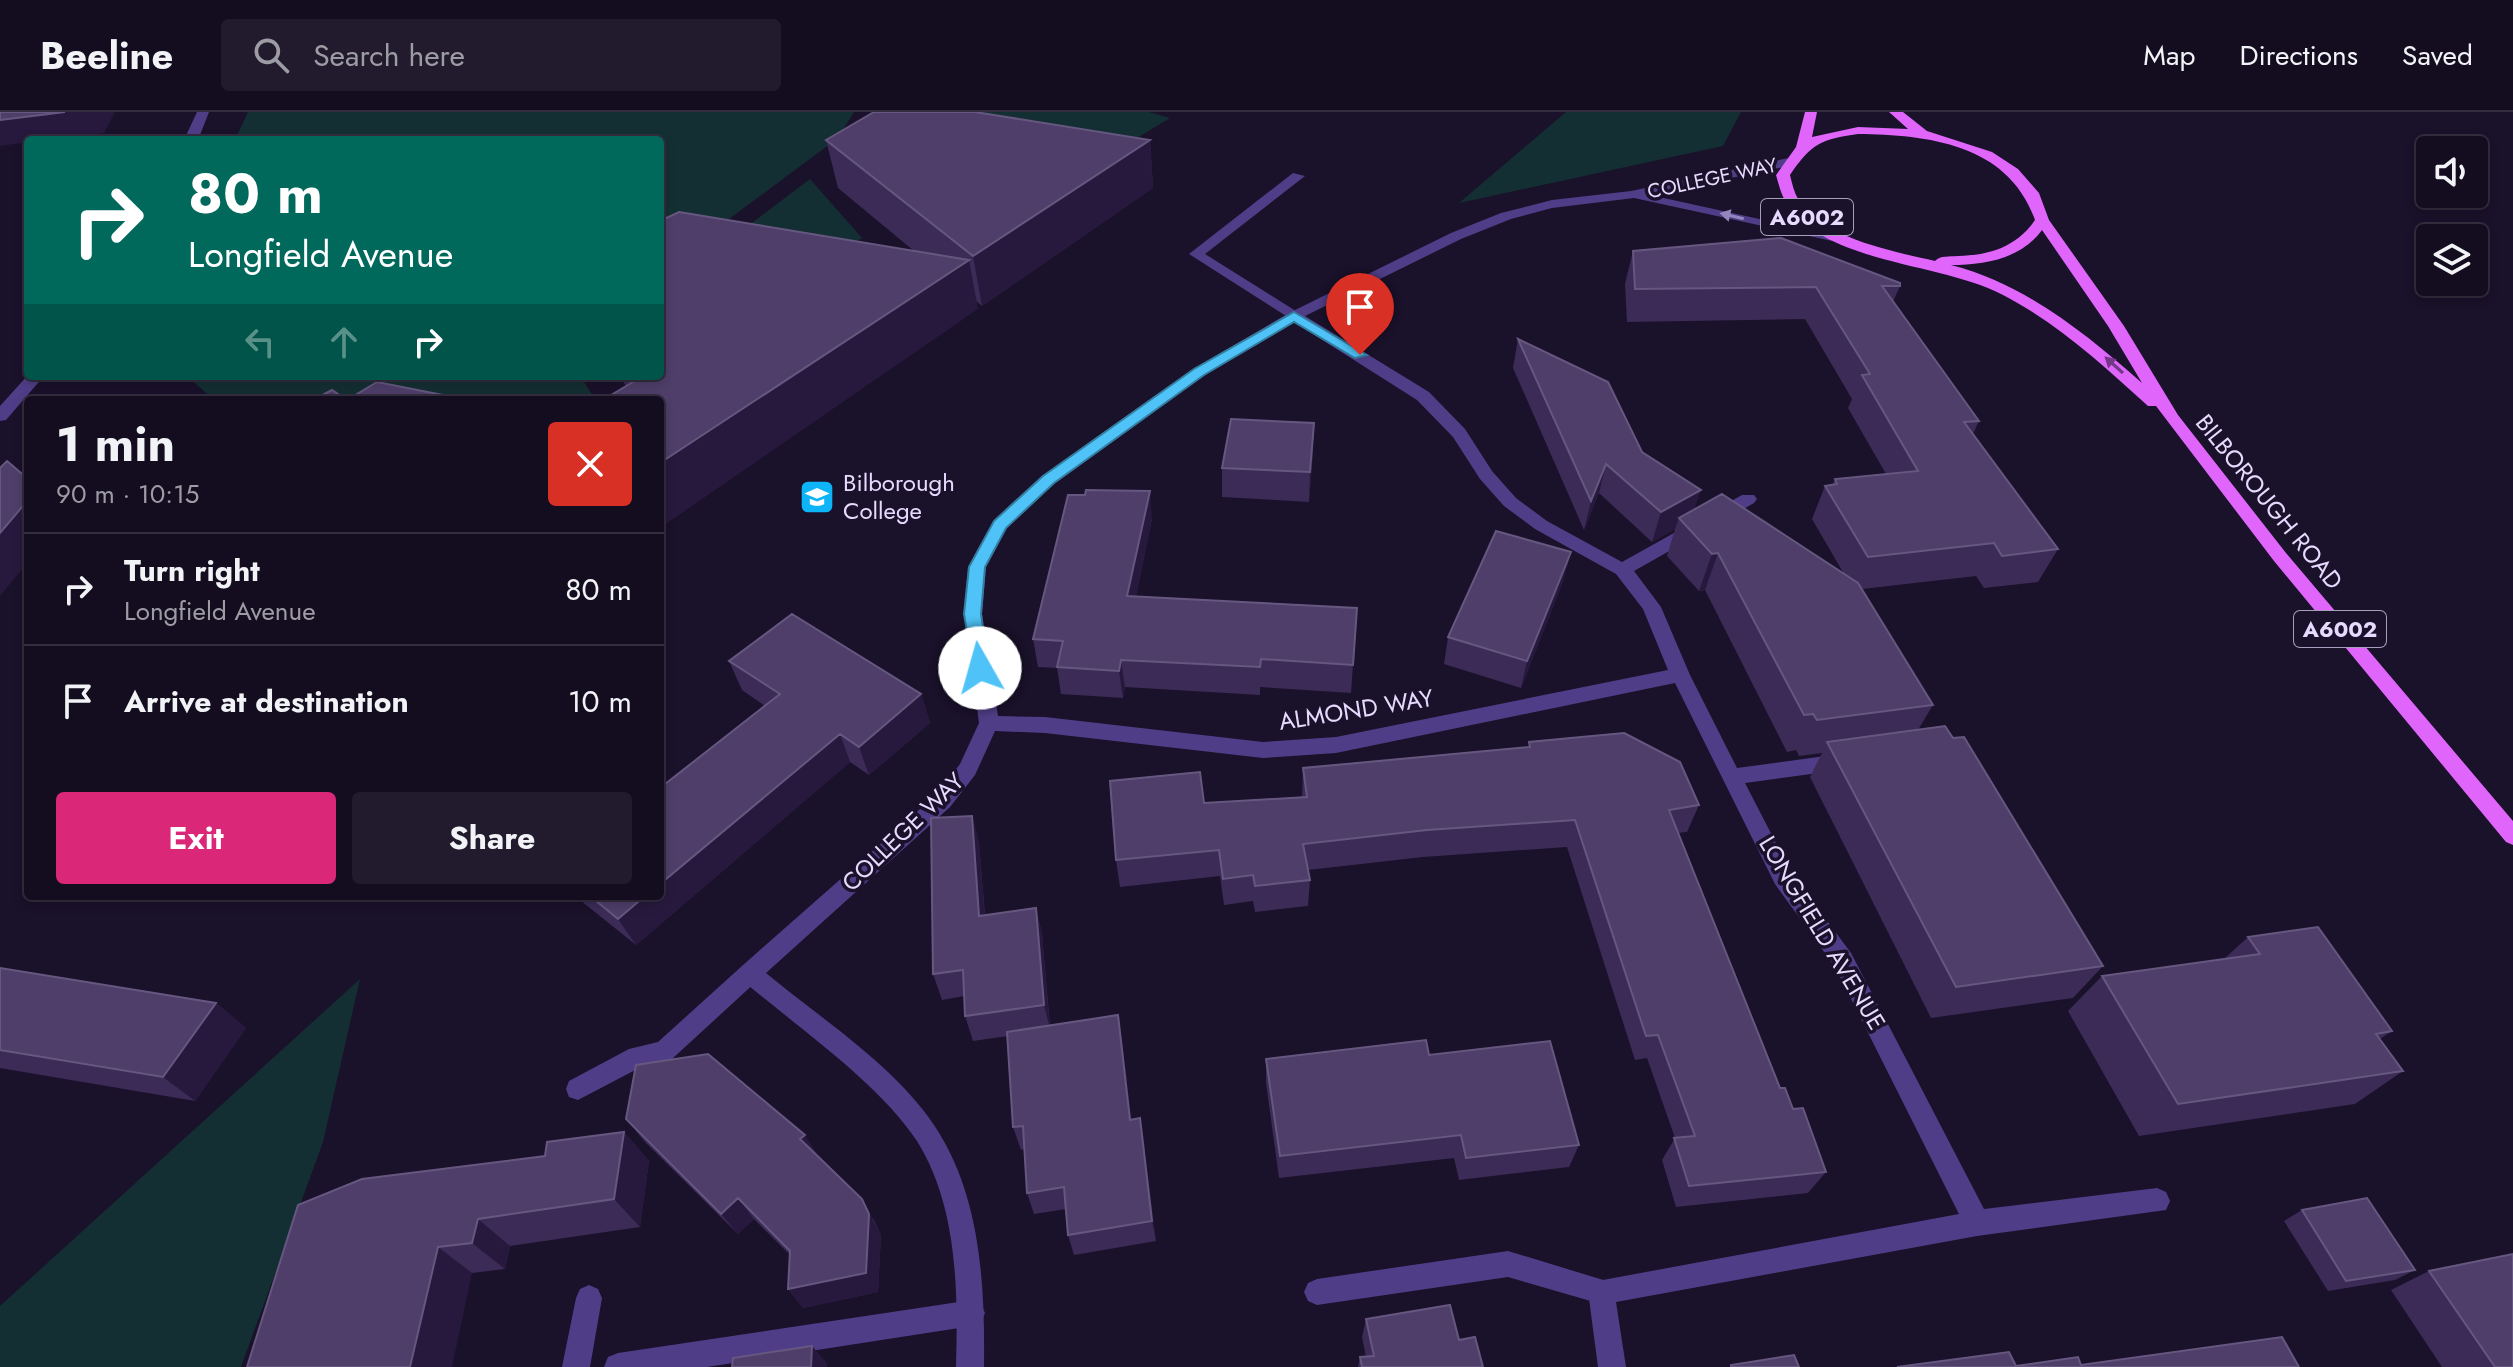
<!DOCTYPE html>
<html lang="en">
<head>
<meta charset="utf-8">
<style>
	:root { --surface:#140d20; --page:#211b2d; --text:#f1f3f6; --muted:#9d9ca5; --line:#332d3e; --accent:#db2777 }
	body { margin:0; font-family:Jost,sans-serif; background:var(--page); color:var(--text); height:100vh; display:flex; flex-direction:column; font-size:30px; white-space:nowrap }
	* { box-sizing:border-box; margin:0 }
	p { font-size:26px; color:var(--muted) }
	.icon { flex:none; width:44px; height:44px; fill:none; stroke:currentColor; stroke-width:2; stroke-linecap:round; stroke-linejoin:round }
	.map { position:relative; flex:1; overflow:hidden }
	.side { position:absolute; left:24px; top:284px; width:640px; height:504px; display:flex; flex-direction:column; background:var(--surface); border-radius:8px; box-shadow:0 4px 12px #0003,0 0 0 2px var(--line) }
	.side>* { flex:none }
	.hud { position:absolute; left:24px; top:24px; width:640px; height:244px; border-radius:8px; box-shadow:0 4px 12px #0003,0 0 0 2px var(--line); background:#00695c; color:#fff; overflow:hidden }
	.tools { position:absolute; left:2416px; top:24px; display:grid; gap:16px }
	.tools a { display:grid; place-items:center; width:72px; height:72px; border-radius:8px; background:var(--surface); box-shadow:0 4px 12px #0003,0 0 0 2px var(--line); font-size:40px }
	.pin { position:absolute; display:grid; place-items:center; width:68px; height:68px; color:#fff; margin:-82px -34px; border-radius:50% 50% 50% 0; rotate:-45deg; box-shadow:0 0 8px #0007 }
	.pin .icon { rotate:45deg }
	.me { position:absolute; width:88px; margin:-44px; rotate:353deg; stroke-linejoin:round; filter:drop-shadow(0 0 6px #0008) }
	.turn { display:flex; align-items:center; gap:28px; height:168px; padding:0 32px; font-size:36px }
	.turn .icon { width:104px; height:104px; stroke-width:2.5 }
	.turn b { display:block; font-size:56px; line-height:68px }
	.lanes { display:flex; align-items:center; height:76px; padding:0 32px; background:#0003; justify-content:center; gap:40px; direction:ltr }
	.lanes .off { opacity:.35 }
	.round { display:grid; place-items:center; flex:none; width:84px; height:84px; border-radius:8px; background:var(--page) }
	.headline { display:flex; align-items:center; justify-content:space-between; height:136px; padding:0 32px }
	h1 { font-size:48px; font-weight:700; line-height:60px }
	.action { display:flex; gap:16px; margin-top:auto; padding:16px 32px }
	.action a { flex:1; height:92px; border-radius:8px; background:var(--accent); color:#fff; font-size:32px; font-weight:700; line-height:92px; text-align:center }
	.action a+a { background:var(--page); color:var(--text) }
	ul { padding:0; list-style:none }
	li { display:flex; align-items:center; gap:24px; height:112px; padding:0 32px; border-top:2px solid var(--line) }
	li div { flex:1 }
	li b { display:block; font-size:30px }
	li em { font-style:normal }
	header { display:flex; align-items:center; gap:48px; box-sizing:border-box; height:112px; padding:0 40px; background:var(--surface); border-bottom:2px solid var(--line) }
	header strong { font-size:38px }
	nav { display:flex; gap:44px; margin-inline-start:auto; font-size:28px }
	.search { width:560px; height:72px; background:var(--page); display:flex; align-items:center; gap:20px; box-sizing:border-box; padding:0 28px; border-radius:8px; color:var(--muted); font-size:30px }
	.map>svg:first-child { display:block }
	.green { fill:#142f33 }
	.lines { fill:none; stroke-linecap:round; stroke-linejoin:round }
	.service { fill:#4f3e87; fill-rule:evenodd }
	.minor { fill:#4f3e87; fill-rule:evenodd }
	.primary { fill:#df65fb; fill-rule:evenodd }
	.wall { fill:#3c2b57 }
	.shaded-wall { fill:#27193d }
	.building { fill:#4e3e69; stroke:#665780; stroke-width:2 }
	.oneway { fill:#9385bd }
	.oneway2 { fill:#733788 }
	.route { fill:#4fc3f7; stroke:#337fa1; stroke-width:2 }
	.labels { text-anchor:middle; stroke-width:7; stroke-linejoin:round; paint-order:stroke }
	.far-street-label { font-size:20px; fill:#e6dbfe; stroke:#1a112a }
	.shield { fill:#1a112a; stroke:#a99ebe; stroke-width:2 }
	.shield-label { font-size:22px; font-weight:bold; fill:#e6dbfe }
	.poi-label { font-size:24px; fill:#e6dbfe; stroke:#1a112a; text-anchor:start }
	.street-label { font-size:24px; fill:#e6dbfe; stroke:#1a112a }
</style>
</head>
<body>
<header>
<strong>Beeline</strong>
<div class="search"><svg class="icon" aria-label="search" viewBox="0 0 24 24"><circle cx="10" cy="10" r="6"/><path d="M15 15l6 6"/></svg>Search here</div>
<nav><a>Map</a><a>Directions</a><a>Saved</a></nav>
</header>
<div class="map">
<svg width="2513" height="1255" viewBox="0 0 2513 1255">
	<rect width="100%" height="100%" fill="#1a112a"/>
	<path class="green" d="M248,0h606l-16,26 -137,102 -41,22v-122h-425z
		M880,0h269l21,6 -64,39z
		M1566,0h175l-18,34 -264,57z
		M810,67l52,59 -39,22 -99,-16z
		M187,264h393l13,20 -7,4h-372z
		M360,867l-37,163 -82,225h-241v-61z"/>
	<g class="lines">
		<path class="service" d="M1293,61l12,3 -100,78 94,59v6l-5,2 -105,-67z
			M750,851l8,3 3,7 -3,7 -86,79 -31,8 -63,33 -9,-3 -3,-8 3,-8 60,-32 29,-7 84,-76z
			M1508,1139l102,31 4,9 -4,9 -9,4 -93,-27 -191,28 -9,-4 -4,-9 4,-9 9,-4z
			M589,1173l9,4 4,9 -12,69h-28l14,-69 4,-9z
			M972,1188l9,4 4,9 -4,9 -9,4 -265,41h-103l4,-10 10,-4z"/>
		<path class="minor" d="M197,0h12l-11,28h-14z
			M1793,45l7,4 -2,3 -148,31 205,45 7,4 -2,3 -226,-49 -82,10 -41,11 -50,20 -156,77 124,76 36,37 27,42 24,27 31,23 75,41 120,-67h12l3,4 -3,4 -120,68 27,36 29,68 47,93 103,-14 7,2 3,6 -3,6 -7,2 -95,13 46,89 60,81 133,256 173,-21 9,4 4,9 -4,9 -189,26 -361,66 10,65h-28l-10,-76 4,-9 367,-68 -124,-247 -60,-83 -100,-201 -339,70 -73,5 -218,-25 -50,-2 -20,44 -25,32 -184,166c54,45 128,92 168,152 47,70 51,160 50,242h-28c2,-75 2,-160 -39,-226 -39,-59 -120,-114 -175,-161l-3,-7 3,-7 194,-171 24,-31 19,-41 -15,-109 4,-47 26,-47 48,-44 151,-107 96,-56 162,-80 50,-20 51,-13 79,-9zM1294,210l123,78 36,37 27,42 24,27 31,23 81,45 27,35 25,61 -332,67 -73,5 -218,-25 -47,-1 -16,-102 4,-47 21,-39 47,-44 151,-109z
			M28,263l16,1 -38,44 -6,1v-15z"/>
		<path class="primary" d="M1805,0h12l-5,25 46,-10 50,2 -19,-17h14l24,19 65,21 26,17 21,24 10,27 75,106 54,89 108,138 227,268v24l-7,-3 -232,-281 -118,-155h-8c-45,-41 -91,-83 -145,-111 -62,-33 -175,-30 -216,-91 -6,-9 -8,-19 -11,-29l20,-28zM1858,22c71,1 150,10 177,86 -19,27 -45,35 -77,36 -9,1 -17,-1 -23,5 -42,-10 -112,-22 -137,-62 -4,-7 -6,-16 -8,-24 21,-31 31,-36 68,-41zM2042,118l66,96 34,57c-57,-50 -117,-99 -191,-118 33,0 70,-6 91,-35z"/>
	</g>
	<path class="wall" d="M826,28h324l3,48 -171,118 -6,-5 2,8 -352,77 -7,-10h41l254,-125 -76,-63z
		M1633,139l267,35 -7,16 86,119 -6,13 85,115 -20,33 -54,6 -8,-12 -114,13 71,116 -15,25 185,236 -30,32 -142,20 -121,-241 12,-24 -23,3 -3,-6 -9,2 -82,-162 -6,1 -32,-35 8,-27 -23,13 -53,-49 -15,37 -71,-162 5,-29 124,113 59,38 -7,19 150,65 -32,-55 13,-33 7,-1 3,-6 51,-5 -38,-66 4,-9 -47,-80 -178,3 -2,-38z
		M1313,340l-4,50 -87,-5v-29z
		M1152,407l-16,77 221,12 -6,85 -91,-6v8l-135,-8 -2,11 -62,-4 -4,-26 -19,-1 -5,-28z
		M1564,467l-43,109 -77,-24 4,-27z
		M729,549l192,33 9,29 -61,52 -19,-13 -214,183 -61,-49h85l105,-190 -23,-16z
		M1529,630l170,63 -12,27 -9,1 102,255 13,21 33,63 -18,21 -132,14 -14,-47 13,-22 -28,-80 -12,2 -68,-213 -144,10 -115,13 2,10 -2,26 -53,6 -2,-11 -29,4 -4,-29 -100,11 -4,-27 88,-57 98,-5 1,-30 225,-20z
		M972,704l7,27 6,72 51,-7 6,26 8,91 72,15 9,79 9,-1 16,123 -82,14 -6,-20 -2,-26 -32,5 -7,-21 -3,-44 -3,1 -8,-23 -5,-91 -35,5 -8,-25 -1,-20 -22,4 -9,-26z
		M2248,825l144,94 -12,8 23,32 -48,33 -216,32 -71,-125 34,-35 122,-17z
		M0,856l216,35 30,25 -51,73 -195,-33z
		M1429,943l150,90 -10,22 -110,13 -5,-22 -175,20 -13,-95v-24z
		M626,1007l193,38 55,63 7,15 -3,57 -75,16 -15,-19 2,-34 -36,-36 -16,15 -93,-92z
		M624,1020l25,29 -9,66 -130,19 -5,23 -33,4 -225,94 298,-211z
		M2302,1098l113,60 -20,10 -67,11 -44,-70z
		M2429,1159l84,96h-71l-51,-77z
		M1366,1207l93,21 24,27h-125l2,-10h6l-4,-20z"/>
	<path class="shaded-wall" d="M65,0h50l-11,21 -59,7h-17v2l-28,4v-26z
		M1150,28l3,48 -171,118 -9,-50z
		M969,148l9,49 -318,219v-65z
		M1314,311l-1,29 -4,50 1,-30z
		M1606,352l-7,29 -15,37 7,-29z
		M1701,378l-10,30 -12,-2 -4,11 -23,13 9,-30z
		M1150,379l2,28 -22,105 -3,-28z
		M28,388v62l-28,34v-63z
		M1571,440l-7,27 -43,109 6,-27z
		M1718,441l-13,37 -6,1 13,-37z
		M1121,548l4,27 -2,11 -4,-27z
		M921,582l9,29 -61,52 -10,-28z
		M840,622l10,28 -214,183 -18,-26 27,-23h15v-12z
		M972,704l7,27 8,99 -8,-26z
		M1036,796l6,26 8,95 -6,-24z
		M216,891l30,25 -51,73 -32,-24z
		M1118,903l4,25 12,102 -4,-22z
		M1140,1006l4,23 12,100 -4,-20z
		M624,1020l25,29 -9,66 -26,-28z
		M805,1023l14,22 -19,-18z
		M738,1086l16,21 -16,15 -17,-20z
		M862,1087l19,36 -3,57 -75,16 -15,-19z
		M478,1107l32,27 -5,23 -33,-26z
		M438,1135l34,26 -20,94h-42z
		M812,1234l15,17v4h-16z"/>
	<path class="building" d="M0,0h65l-65,8z
		M874,0h101l175,28 -177,116 -147,-116z
		M679,100l290,48 -309,203v-63h-57l33,-20 -3,-4h27v-155z
		M1781,126l119,45v3h-18l97,135 -15,1 94,127 -56,7 -8,-13 -126,14 -43,-71 12,-2 -2,-5 83,-8 -56,-96 8,-1 -54,-87 -181,2 -2,-38z
		M1518,227l90,43 34,70 59,38 -40,22 -55,-48 -15,37z
		M377,270l91,18h-155l19,-10 15,10z
		M1231,307l83,4 -4,49 -88,-4z
		M7,349l21,18v21l-28,33v-65z
		M1086,378l64,1 -23,105 230,12 -4,57 -92,-6 -1,8 -139,-7 -2,11 -62,-4 6,-26 -30,-2 35,-144h17z
		M1722,382l136,89 75,122 -116,15 -4,-6 -9,1 -86,-162 -6,1 -33,-36z
		M1496,419l75,21 -44,109 -79,-24z
		M792,502l129,80 -62,53 -19,-13 -180,150v-96l120,-94 -51,-33z
		M1945,614l8,12 11,-1 139,229 -147,21 -129,-245z
		M1624,621l56,29 19,43 -30,5 111,278h5l8,21 10,-1 23,64 -137,14 -15,-48 21,-2 -37,-101 -12,1 -71,-216 -148,10 -124,14 7,36 -55,6 -2,-11 -30,4 -4,-29 -103,10 -6,-79 90,-9 4,31 103,-6 -4,-29 227,-21 -1,-5z
		M972,704l7,100 57,-8 8,97 -79,11 -2,-46 -30,4 -2,-156z
		M590,784h55l-27,23z
		M2318,815l74,104 -16,3 27,37 -225,33 -76,-128 158,-22 -12,-17z
		M0,856l216,35 -53,74 -163,-27z
		M1118,903l12,105 10,-2 12,103 -84,14 -4,-48 -37,6 -4,-67 -10,1 -6,-95z
		M1426,928l3,15 121,-14 29,104 -113,13 -5,-23 -181,21 -14,-97z
		M708,942l97,81 -5,4 62,60 7,15 -3,59 -78,16 2,-38 -52,-53 -17,16 -95,-95 10,-54z
		M624,1020l-10,67 -136,20 -6,24 -34,4 -28,120h-163l51,-162 64,-26 183,-23 2,-14z
		M2367,1086l48,72 -69,11 -44,-71z
		M2513,1142v113h-18l-66,-96z
		M1450,1193l9,35 16,-3 8,30h-121l-2,-10 14,-1 -8,-37z
		M2282,1225l17,30h-402l112,-15 7,14 62,-9 3,8z
		M812,1234l-1,21h-79l1,-9z
		M1794,1243l5,12h-68v-2z"/>
	<defs><path id="oneway-solid" d="M-6-.8H1V-3.2L6.5 0L1 3.2V.8H-6Z" transform="scale(2)"/></defs>
	<use class="oneway" href="#oneway-solid" transform="translate(1732 104) rotate(-167)"/>
	<use class="oneway2" href="#oneway-solid" transform="translate(2114 253) rotate(-138)"/>
	<path class="route" d="M1294,200l73,43 -12,3 -61,-36 -90,53 -150,108 -48,45 -21,39 -4,47 8,54 -3,5h-12l-10,-59 5,-47 25,-46 49,-45 151,-107z"/>
	<defs>
		<g id="university-square" transform="scale(1.8)"><rect x="-9" y="-9" width="18" height="18" rx="4" fill="#0db4f8" stroke="#1a112a"/><path d="M0-5L7-2L0 1L-7-2ZM-4 1L0 2.5L4 1V4Q0 6-4 4Z" fill="#fff"/></g>
	</defs>
	<g fill-rule="evenodd">
		<use href="#university-square" x="817" y="385"/>
	</g>
	<g class="labels">
		<g class="far-street-label">
			<text transform="translate(1712 66) rotate(-12)" y="7">COLLEGE WAY</text>
		</g>
		<g class="shield">
			<rect x="1761" y="87" width="92" height="36" rx="6"/>
			<rect x="2294" y="499" width="92" height="36" rx="6"/>
		</g>
		<g class="shield-label">
			<text x="1807" y="113">A6002</text>
			<text x="2340" y="525">A6002</text>
		</g>
		<g class="poi-label">
			<text x="843" y="379">Bilborough<tspan x="843" dy="28">College</tspan></text>
		</g>
		<g class="street-label">
			<text transform="translate(2269 390) rotate(51)" y="8">BILBOROUGH ROAD</text>
			<text transform="translate(1356 598) rotate(-9)" y="8">ALMOND WAY</text>
			<text transform="translate(903 720) rotate(-44)" y="8">COLLEGE WAY</text>
			<text transform="translate(1822 821) rotate(59)" y="8">LONGFIELD AVENUE</text>
		</g>
	</g>
</svg>
<div class="tools">
<a><svg class="icon" aria-label="sound" viewBox="0 0 24 24"><path d="M4 9h4l5-4v14l-5-4H4zM17 9q2 3 0 6"/></svg></a>
<a><svg class="icon" aria-label="layers" viewBox="0 0 24 24"><path d="M12 4l9 5-9 5-9-5zM3 14l9 5 9-5"/></svg></a>
</div>
<div class="pin" style="left:1360px;top:243px;background:#d93025"><svg class="icon" aria-label="arrive" viewBox="0 0 24 24"><path d="M6 21V4h12l-3 4 3 4H6"/></svg></div>
<svg class="me" style="left:980px;top:556px" viewBox="-20 -20 40 40"><circle r="19" fill="#fff"/><path d="M0-13L10 11 0 6-10 11z" fill="#4fc3f7"/></svg>
<div class="hud">
<div class="turn"><svg class="icon" aria-label="right" viewBox="0 0 24 24"><path d="M7 20v-9h11M14 6l5 5-5 5"/></svg><div><b>80 m</b>Longfield Avenue</div></div>
<div class="lanes"><svg class="icon off" aria-label="left" viewBox="0 0 24 24"><path d="M17 20v-9H6M10 6l-5 5 5 5"/></svg><svg class="icon off" aria-label="ahead" viewBox="0 0 24 24"><path d="M12 20V5M6 11l6-6 6 6"/></svg><svg class="icon" aria-label="right" viewBox="0 0 24 24"><path d="M7 20v-9h11M14 6l5 5-5 5"/></svg></div>
</div>
<section class="side">
<div class="headline"><div><h1>1 min</h1><p>90 m · 10:15</p></div><a class="round" style="background:#d93025;color:#fff"><svg class="icon" aria-label="close" viewBox="0 0 24 24"><path d="M6 6l12 12M18 6L6 18"/></svg></a></div>
<ul>
<li><svg class="icon" aria-label="right" viewBox="0 0 24 24"><path d="M7 20v-9h11M14 6l5 5-5 5"/></svg><div><b>Turn right</b><p>Longfield Avenue</p></div><em>80 m</em></li>
<li><svg class="icon" aria-label="arrive" viewBox="0 0 24 24"><path d="M6 21V4h12l-3 4 3 4H6"/></svg><div><b>Arrive at destination</b></div><em>10 m</em></li>
</ul>
<div class="action"><a>Exit</a><a>Share</a></div>
</section>
</div>
</body>
</html>
